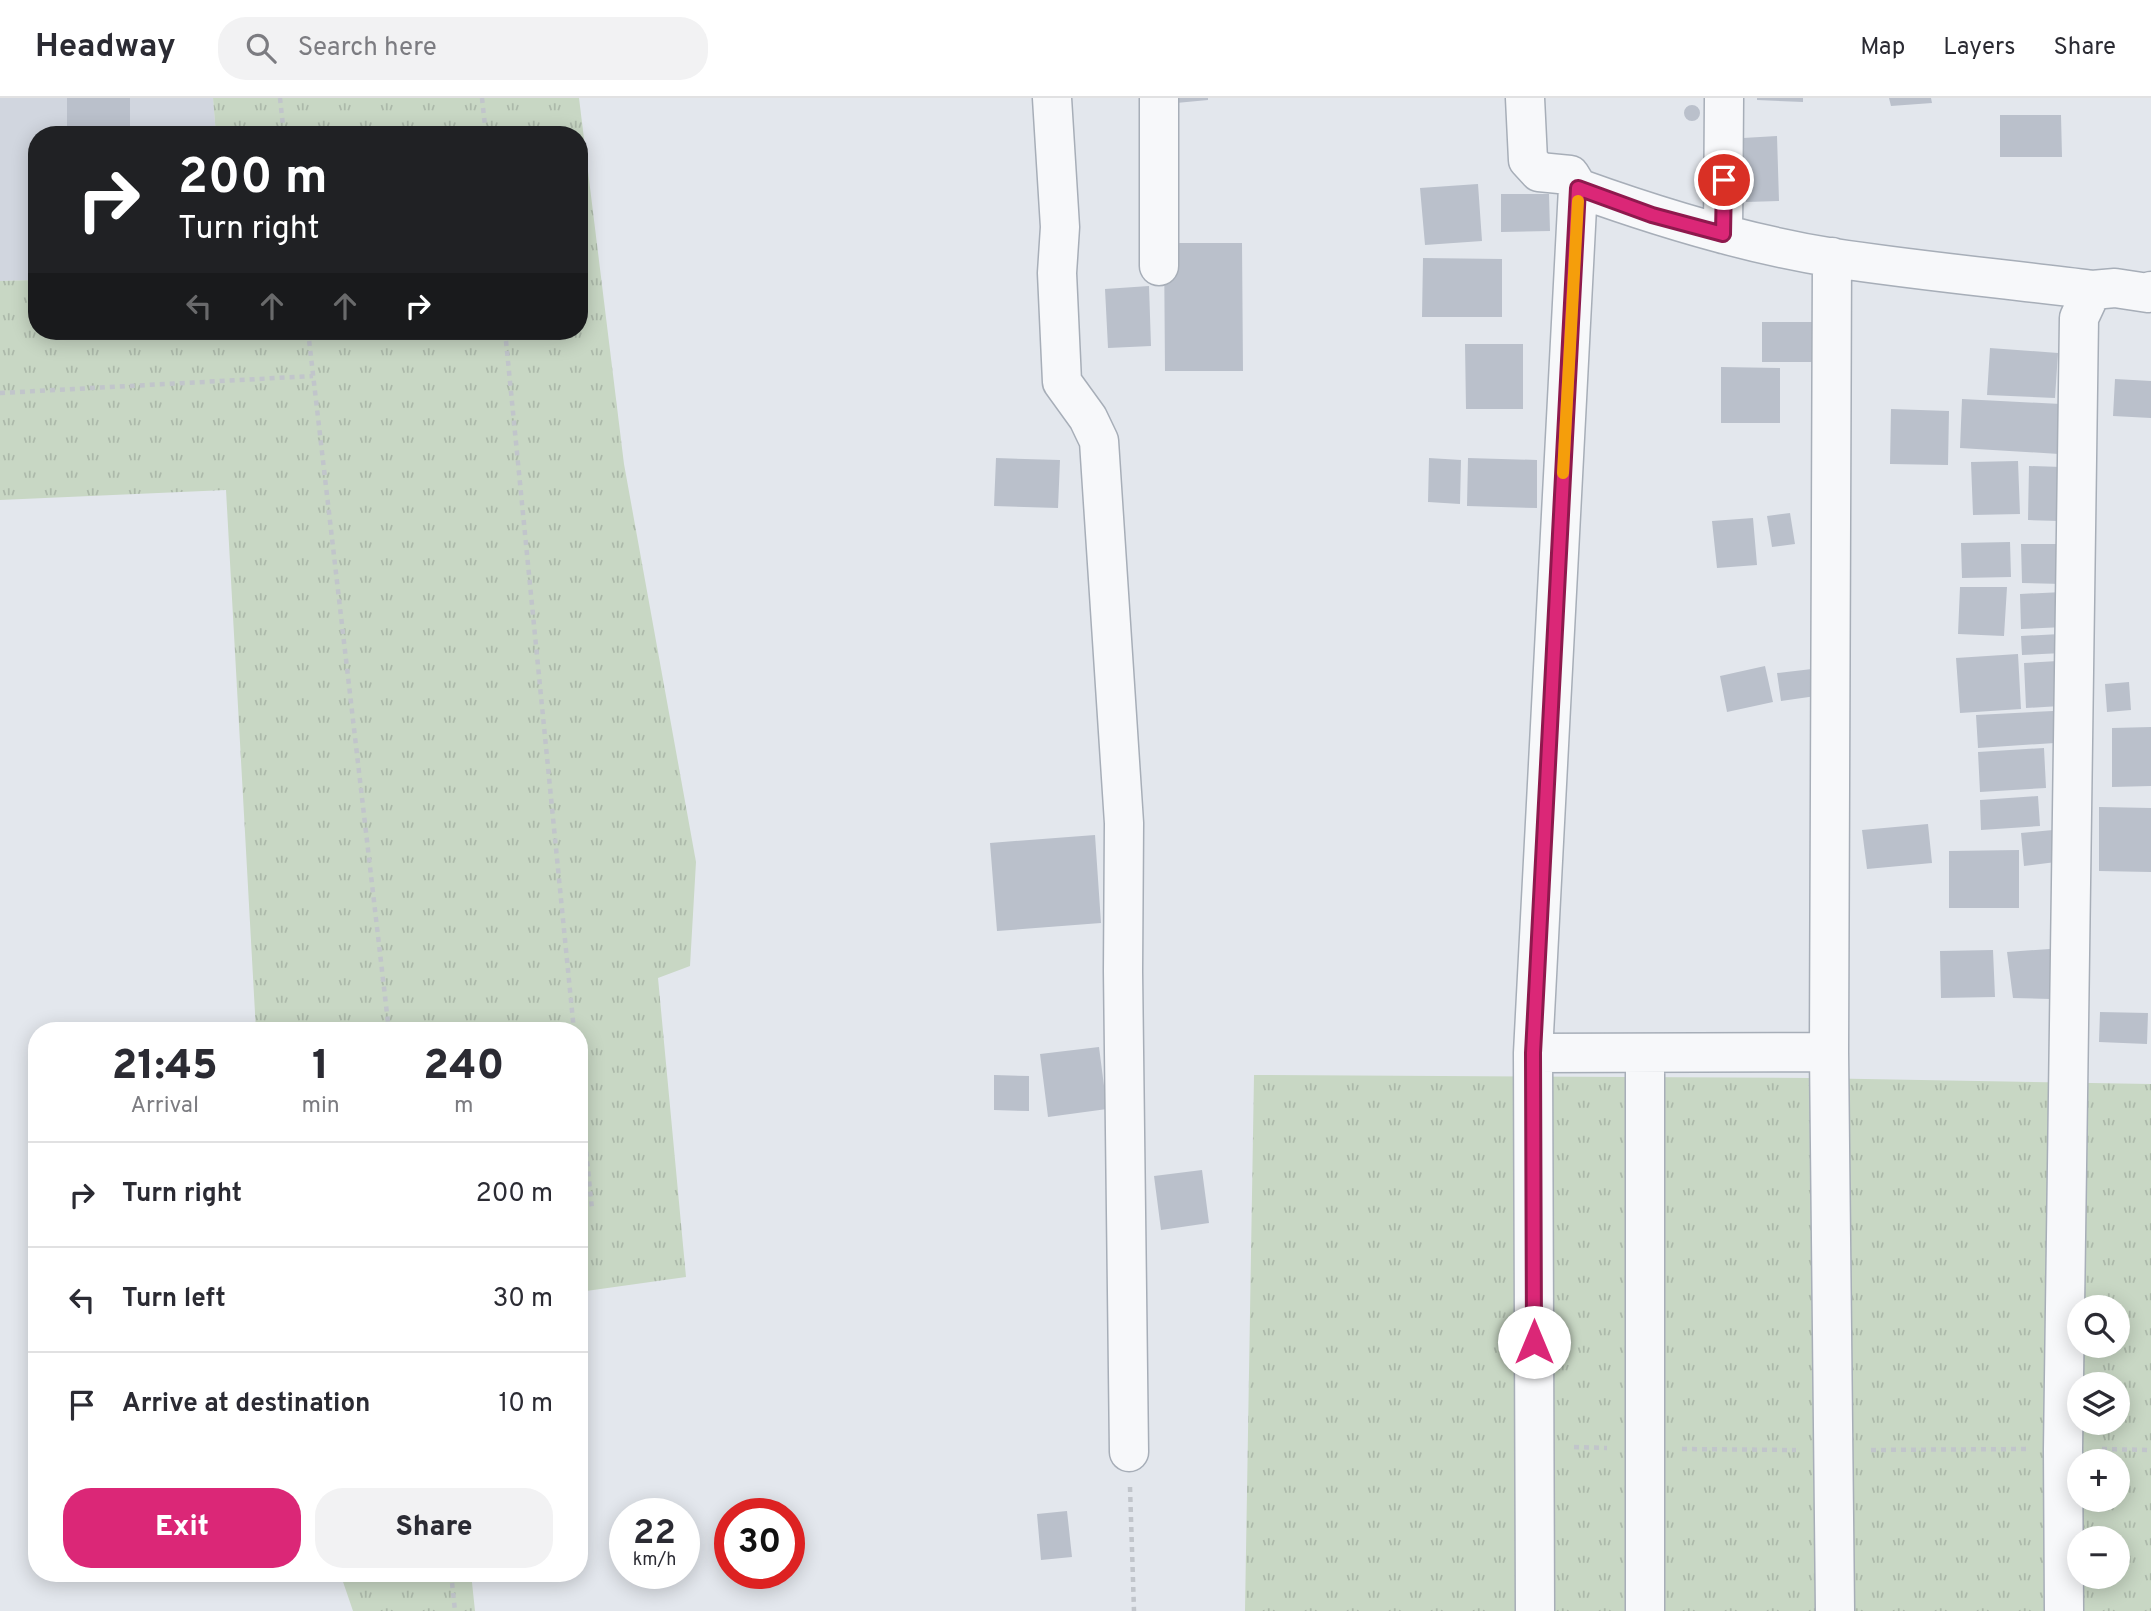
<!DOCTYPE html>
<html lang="en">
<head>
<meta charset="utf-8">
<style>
	:root { --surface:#fff; --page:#f2f2f3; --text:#2b2b33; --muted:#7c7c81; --line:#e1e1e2; --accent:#db2777 }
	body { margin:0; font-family:Overpass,sans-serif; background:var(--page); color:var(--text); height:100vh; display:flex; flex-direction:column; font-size:26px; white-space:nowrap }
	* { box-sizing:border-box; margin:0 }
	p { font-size:23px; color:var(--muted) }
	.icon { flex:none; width:38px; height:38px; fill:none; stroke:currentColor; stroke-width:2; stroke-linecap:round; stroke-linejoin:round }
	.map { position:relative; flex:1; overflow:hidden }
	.side { position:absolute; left:28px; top:924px; width:560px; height:560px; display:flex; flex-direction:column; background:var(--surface); border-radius:28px; box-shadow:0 4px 18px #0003 }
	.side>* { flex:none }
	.banner { position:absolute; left:28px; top:28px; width:560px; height:214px; border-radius:28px; box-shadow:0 4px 18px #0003; background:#202124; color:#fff; overflow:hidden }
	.fabs { position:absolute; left:2067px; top:1197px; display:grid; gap:14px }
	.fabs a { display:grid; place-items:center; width:63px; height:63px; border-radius:50%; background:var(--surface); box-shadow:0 4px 18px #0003; font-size:35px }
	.speed { position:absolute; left:609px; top:1400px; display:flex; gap:14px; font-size:35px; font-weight:700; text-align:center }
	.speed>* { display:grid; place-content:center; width:91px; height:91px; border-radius:50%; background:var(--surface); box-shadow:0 4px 18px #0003; line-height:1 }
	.speed small { font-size:18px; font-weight:400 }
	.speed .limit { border:10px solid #d22; background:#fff; color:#111 }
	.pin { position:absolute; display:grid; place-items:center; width:60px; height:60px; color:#fff; margin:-30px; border:4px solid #fff; border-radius:50%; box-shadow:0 2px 7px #0007 }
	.me { position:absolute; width:77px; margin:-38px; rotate:0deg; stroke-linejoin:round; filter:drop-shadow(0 0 5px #0008) }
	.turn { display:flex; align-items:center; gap:24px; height:147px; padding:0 35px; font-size:32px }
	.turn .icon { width:91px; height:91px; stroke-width:2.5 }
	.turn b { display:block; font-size:49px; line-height:60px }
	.lanes { display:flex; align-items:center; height:66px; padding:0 35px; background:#0003; justify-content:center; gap:35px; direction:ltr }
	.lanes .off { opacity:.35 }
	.eta { display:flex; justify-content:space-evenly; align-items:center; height:119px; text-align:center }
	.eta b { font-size:42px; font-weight:800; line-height:49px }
	.action { display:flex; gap:14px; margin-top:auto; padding:14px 35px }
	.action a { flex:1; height:80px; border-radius:28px; background:var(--accent); color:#fff; font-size:28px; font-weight:800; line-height:80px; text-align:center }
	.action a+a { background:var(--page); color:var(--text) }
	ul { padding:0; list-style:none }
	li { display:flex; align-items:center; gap:21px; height:105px; padding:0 35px; border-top:2px solid var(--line) }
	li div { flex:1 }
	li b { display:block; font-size:26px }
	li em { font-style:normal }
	header { display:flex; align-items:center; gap:42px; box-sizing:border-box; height:98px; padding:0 35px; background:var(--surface); border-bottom:2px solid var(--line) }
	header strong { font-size:33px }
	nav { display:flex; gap:38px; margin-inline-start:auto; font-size:24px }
	.search { width:490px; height:63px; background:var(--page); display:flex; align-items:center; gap:18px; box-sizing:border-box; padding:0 24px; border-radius:28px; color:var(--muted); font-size:26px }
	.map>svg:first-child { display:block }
	.built { fill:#d1d6df }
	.grass { fill:url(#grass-tufts); fill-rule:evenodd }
	.building { fill:#bac0cb }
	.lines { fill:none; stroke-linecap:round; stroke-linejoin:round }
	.street-casing { stroke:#a7aeb8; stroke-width:41 }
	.path { stroke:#c1c5cb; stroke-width:4.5; stroke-dasharray:5 5; stroke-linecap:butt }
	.street { stroke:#f7f8fa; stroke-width:38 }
	.route-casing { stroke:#8e194d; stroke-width:18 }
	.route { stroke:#db2777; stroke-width:12 }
	.slow { stroke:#f59e0b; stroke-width:12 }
</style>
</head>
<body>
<header>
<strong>Headway</strong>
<div class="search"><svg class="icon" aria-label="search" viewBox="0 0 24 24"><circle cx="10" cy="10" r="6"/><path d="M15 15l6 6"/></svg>Search here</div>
<nav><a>Map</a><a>Layers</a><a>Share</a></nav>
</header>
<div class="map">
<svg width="2151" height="1513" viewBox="0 0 2151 1513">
	<defs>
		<pattern id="grass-tufts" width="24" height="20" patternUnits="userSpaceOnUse" patternTransform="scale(1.75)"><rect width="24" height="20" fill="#c8d7c4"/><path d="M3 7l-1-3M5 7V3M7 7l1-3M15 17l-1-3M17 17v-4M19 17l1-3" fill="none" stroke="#acb9aa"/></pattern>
	</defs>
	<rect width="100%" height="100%" fill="#e3e7ed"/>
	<path class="built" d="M0,0h213l3,37h-179v145l-37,1z"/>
	<path class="grass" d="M213,0h366l45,366 72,398 -6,104 -32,12 28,299 -107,15v-261h-323l-30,-541 -226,10v-219l37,-1v51h542v-196h-363z
		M1254,977l555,3 342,6v527h-906zM2079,1209h39v39h-39zM2079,1286h39v39h-39zM2079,1363h39v39h-39zM2079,1440h39v39h-39z
		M340,1475h131l4,38h-122z"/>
	<path class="building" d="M67,0h63v37h-63z
		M1175,0h33v2l-32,3z
		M1757,0h46v4l-46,-2z
		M1889,0h42l1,5 -41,3z
		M1684 15a8 8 0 1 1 16 0a8 8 0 1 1-16 0Z
		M2000,17h61l1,42h-62z
		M1777,38l2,65 -33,1 -3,-64z
		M1478,86l4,57 -57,4 -5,-57z
		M1501,96h48l1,37 -49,1z
		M1164,145h78l1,128h-78z
		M1423,160l79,1v58h-80z
		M1149,188l2,60 -43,2 -3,-59z
		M1762,224h54v40h-54z
		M1465,246h58v65h-57z
		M1990,250l68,5 -3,45 -68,-3z
		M1721,269l59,1v55h-59z
		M2115,281l36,2v37l-38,-2z
		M1962,301l99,5 -2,50 -99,-6z
		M1891,311l58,2 -1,54 -58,-1z
		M996,360l64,2 -2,48 -64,-2z
		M1429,360l32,2 -1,44 -32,-2z
		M1468,360l69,2v48l-70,-2z
		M2018,363l2,53 -47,1 -2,-53z
		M2029,368l33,1 -2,54 -32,-1z
		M1790,415l5,31 -23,3 -5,-31z
		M1753,420l4,47 -40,3 -5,-47z
		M2010,444l1,35 -49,1 -1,-35z
		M2021,446h42v40l-41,-1z
		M1960,489h47l-3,49 -46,-2z
		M2063,494l1,35 -43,2 -1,-35z
		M2060,536l2,19 -40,2 -1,-19z
		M2018,556l3,55 -61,4 -4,-55z
		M2058,563l2,45 -34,2 -2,-45z
		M1765,568l8,36 -46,10 -7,-36z
		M1812,571l4,27 -35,5 -4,-28z
		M2129,584l2,28 -24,2 -2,-28z
		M2053,613l2,32 -77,5 -2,-33z
		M2151,629v59l-39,1v-59z
		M2044,650l2,40 -66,4 -2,-40z
		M2038,698l2,30 -59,4 -1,-30z
		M2099,709l52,1v64l-52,-1z
		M1928,726l4,39 -65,6 -5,-39z
		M2053,732l3,32 -32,4 -3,-33z
		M1095,737l6,88 -104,8 -7,-88z
		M2019,752v58h-70v-57z
		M2050,851l1,50 -38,-1 -6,-46z
		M1993,852l2,47 -54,1 -1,-47z
		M2100,914l48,1 -1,31 -48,-2z
		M1099,949l8,62 -59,8 -8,-63z
		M994,977l35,1v35l-35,-1z
		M1202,1072l7,53 -48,7 -7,-54z
		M1067,1413l5,46 -31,3 -4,-46z"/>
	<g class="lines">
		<g class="street-casing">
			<path id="street" d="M1052,0l8,129 -3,46 5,109 26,36 11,23 25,382 -1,148 6,481
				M1159,0v168
				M1525,0l3,62 11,12 31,3 8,13 -45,865 2,558
				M1578,90c83,30 168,56 256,70 86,13 172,21 258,32
				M1723,136l1,-136
				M1832,159l-3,795 6,559
				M1533,955l296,-1
				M1645,955v558
				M2064,1513l-1,-162 16,-1131 13,-28 23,-2 33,5 3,-2"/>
		</g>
		<path class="path" d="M280,0l4,37
			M482,0l4,37
			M308,233l81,700
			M505,233l69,700
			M0,295l313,-17
			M579,984l13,127
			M1574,1349l33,1
			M1682,1351l114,1
			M2102,1351l49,1
			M1871,1352l156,-1
			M1130,1389l4,124
			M451,1475l4,38"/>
		<use href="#street" class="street"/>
	</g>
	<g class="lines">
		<g class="route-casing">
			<path id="route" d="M1534,1244l-1,-289 45,-865 74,27 71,19 1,-54"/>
		</g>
		<use href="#route" class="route"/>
		<path class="slow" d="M1563,375l15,-272"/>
	</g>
</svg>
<div class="fabs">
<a><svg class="icon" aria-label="search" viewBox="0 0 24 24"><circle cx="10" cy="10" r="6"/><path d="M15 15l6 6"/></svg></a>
<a><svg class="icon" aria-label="layers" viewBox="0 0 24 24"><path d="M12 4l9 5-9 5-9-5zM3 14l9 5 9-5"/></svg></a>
<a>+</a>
<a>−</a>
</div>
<div class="speed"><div>22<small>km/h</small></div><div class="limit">30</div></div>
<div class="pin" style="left:1724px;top:82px;background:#d93025"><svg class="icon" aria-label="arrive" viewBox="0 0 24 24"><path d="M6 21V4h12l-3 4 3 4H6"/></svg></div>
<svg class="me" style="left:1534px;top:1244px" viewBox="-20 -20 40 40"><circle r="19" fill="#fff"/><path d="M0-13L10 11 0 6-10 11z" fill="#db2777"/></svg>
<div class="banner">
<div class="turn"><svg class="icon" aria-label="right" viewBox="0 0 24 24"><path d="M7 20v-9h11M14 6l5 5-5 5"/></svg><div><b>200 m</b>Turn right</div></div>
<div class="lanes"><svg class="icon off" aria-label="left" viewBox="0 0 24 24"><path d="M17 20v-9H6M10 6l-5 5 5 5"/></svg><svg class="icon off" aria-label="ahead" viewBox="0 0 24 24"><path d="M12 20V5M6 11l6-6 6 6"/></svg><svg class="icon off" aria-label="ahead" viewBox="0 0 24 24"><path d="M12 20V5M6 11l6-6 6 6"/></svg><svg class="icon" aria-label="right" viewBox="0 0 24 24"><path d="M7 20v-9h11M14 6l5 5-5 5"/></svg></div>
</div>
<section class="side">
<div class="eta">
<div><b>21:45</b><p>Arrival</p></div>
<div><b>1</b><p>min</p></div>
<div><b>240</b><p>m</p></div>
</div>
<ul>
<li><svg class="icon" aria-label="right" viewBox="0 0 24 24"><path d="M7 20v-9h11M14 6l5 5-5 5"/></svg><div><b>Turn right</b></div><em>200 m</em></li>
<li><svg class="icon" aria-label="left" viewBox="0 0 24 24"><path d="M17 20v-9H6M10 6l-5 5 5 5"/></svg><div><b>Turn left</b></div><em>30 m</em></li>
<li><svg class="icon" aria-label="arrive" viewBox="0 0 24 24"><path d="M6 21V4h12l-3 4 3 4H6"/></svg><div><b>Arrive at destination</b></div><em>10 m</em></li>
</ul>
<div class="action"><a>Exit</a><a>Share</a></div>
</section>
</div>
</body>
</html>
